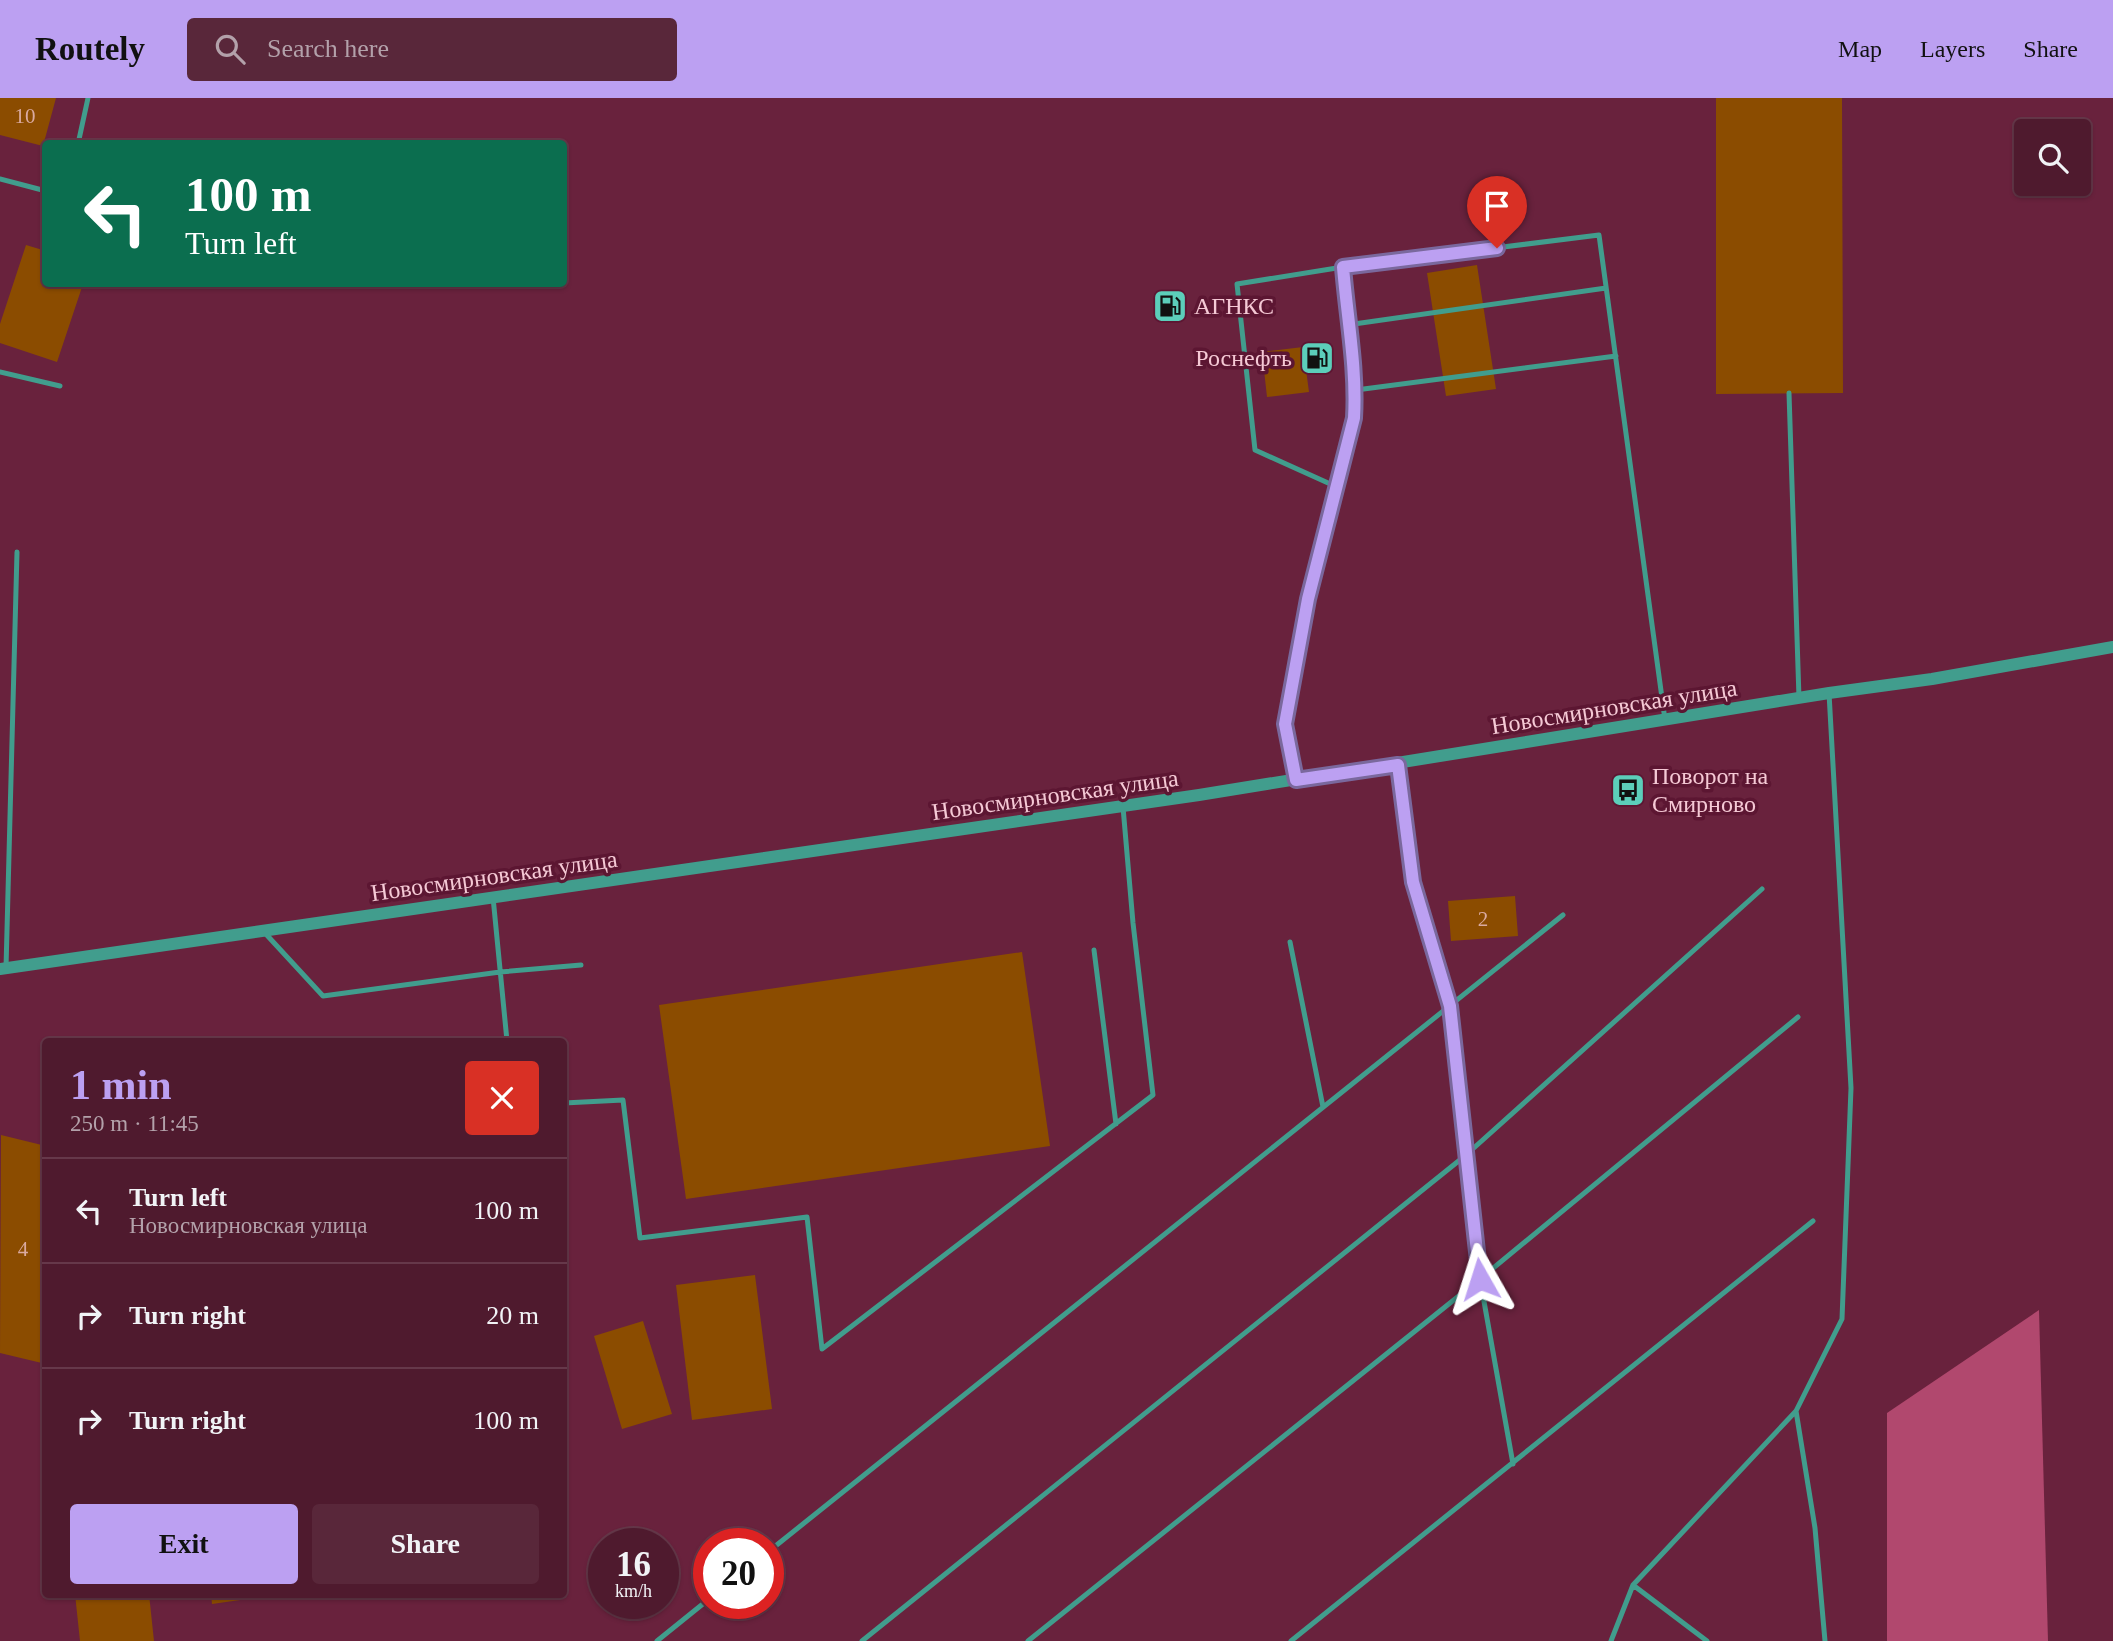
<!DOCTYPE html>
<html lang="en">
<head>
<meta charset="utf-8">
<style>
	:root { --surface:#4f1a2e; --page:#59273a; --text:#f1f3f6; --muted:#b3a1aa; --line:#66384a; --accent:#bca0f2 }
	body { margin:0; font-family:"Times New Roman",serif; background:var(--page); color:var(--text); height:100vh; display:flex; flex-direction:column; font-size:26px; white-space:nowrap }
	* { box-sizing:border-box; margin:0 }
	p { font-size:23px; color:var(--muted) }
	.icon { flex:none; width:38px; height:38px; fill:none; stroke:currentColor; stroke-width:2; stroke-linecap:round; stroke-linejoin:round }
	.map { position:relative; flex:1; overflow:hidden }
	.side { position:absolute; left:42px; top:940px; width:525px; height:560px; display:flex; flex-direction:column; background:var(--surface); border-radius:7px; box-shadow:0 2px 5px #0004,0 0 0 2px var(--line) }
	.side>* { flex:none }
	.hud { position:absolute; left:42px; top:42px; width:525px; height:147px; border-radius:7px; box-shadow:0 2px 5px #0004,0 0 0 2px var(--line); background:#0b6e4f; color:#fff; overflow:hidden }
	.tools { position:absolute; left:2014px; top:21px; display:grid; gap:14px }
	.tools a { display:grid; place-items:center; width:77px; height:77px; border-radius:7px; background:var(--surface); box-shadow:0 2px 5px #0004,0 0 0 2px var(--line); font-size:35px }
	.speed { position:absolute; left:588px; top:1430px; display:flex; gap:14px; font-size:35px; font-weight:700; text-align:center }
	.speed>* { display:grid; place-content:center; width:91px; height:91px; border-radius:50%; background:var(--surface); box-shadow:0 2px 5px #0004,0 0 0 2px var(--line); line-height:1 }
	.speed small { font-size:18px; font-weight:400 }
	.speed .limit { border:10px solid #d22; background:#fff; color:#111 }
	.pin { position:absolute; display:grid; place-items:center; width:60px; height:60px; color:#fff; margin:-72px -30px; border-radius:50% 50% 50% 0; rotate:-45deg; box-shadow:0 0 7px #0007 }
	.pin .icon { rotate:45deg }
	.me { position:absolute; width:77px; margin:-38px; rotate:354deg; stroke-linejoin:round; filter:drop-shadow(0 0 5px #0008) }
	.turn { display:flex; align-items:center; gap:24px; height:147px; padding:0 28px; font-size:32px }
	.turn .icon { width:91px; height:91px; stroke-width:2.5 }
	.turn b { display:block; font-size:49px; line-height:60px }
	.round { display:grid; place-items:center; flex:none; width:74px; height:74px; border-radius:7px; background:var(--page) }
	.overview { display:flex; align-items:center; justify-content:space-between; height:119px; padding:0 28px }
	h1 { font-size:42px; font-weight:600; line-height:52px; color:var(--accent) }
	.button { display:flex; gap:14px; margin-top:auto; padding:14px 28px }
	.button a { flex:1; height:80px; border-radius:7px; background:var(--accent); color:#111; font-size:28px; font-weight:600; line-height:80px; text-align:center }
	.button a+a { background:var(--page); color:var(--text) }
	ul { padding:0; list-style:none }
	li { display:flex; align-items:center; gap:21px; height:105px; padding:0 28px; border-top:2px solid var(--line) }
	li div { flex:1 }
	li b { display:block; font-size:26px }
	li em { font-style:normal }
	header { display:flex; align-items:center; gap:42px; box-sizing:border-box; height:98px; padding:0 35px; background:var(--accent); color:#111 }
	header strong { font-size:33px }
	nav { display:flex; gap:38px; margin-inline-start:auto; font-size:24px }
	.search { width:490px; height:63px; background:var(--page); display:flex; align-items:center; gap:18px; box-sizing:border-box; padding:0 24px; border-radius:7px; color:var(--muted); font-size:26px }
	.map>svg:first-child { display:block }
	.forest { fill:#b1486e }
	.building { fill:#8b4c00 }
	.lines { fill:none; stroke-linecap:round; stroke-linejoin:round }
	.service { stroke:#419d8d; stroke-width:5 }
	.tertiary { stroke:#419d8d; stroke-width:12 }
	.route-casing { stroke:#7a689d; stroke-width:18 }
	.route { stroke:#bca0f2; stroke-width:12 }
	.labels { text-anchor:middle; stroke-width:7; stroke-linejoin:round; paint-order:stroke }
	.number-label { font-size:21px; fill:#daaaa0 }
	.poi-label { font-size:24px; fill:#f5c9d5; stroke:#5c1632; text-anchor:start }
	.street-label { font-size:24px; fill:#f5c9d5; stroke:#5c1632 }
</style>
</head>
<body>
<header>
<strong>Routely</strong>
<div class="search"><svg class="icon" aria-label="search" viewBox="0 0 24 24"><circle cx="10" cy="10" r="6"/><path d="M15 15l6 6"/></svg>Search here</div>
<nav><a>Map</a><a>Layers</a><a>Share</a></nav>
</header>
<div class="map">
<svg width="2113" height="1543" viewBox="0 0 2113 1543">
	<rect width="100%" height="100%" fill="#69223d"/>
	<path class="forest" d="M2039,1212l9,331h-161v-228z"/>
	<path class="building" d="M0,0h56l-13,48 -43,-11z
		M1716,0h126l1,295 -127,1z
		M26,147l20,6v33h37l-26,78 -57,-19v-19z
		M1477,167l19,124 -50,7 -19,-123z
		M1303,249l6,45 -42,5 -5,-45z
		M1515,798l3,40 -67,5 -3,-40z
		M1022,854l28,194 -364,53 -27,-194z
		M1,1037l45,11v218l-46,-11z
		M755,1177l17,134 -80,11 -16,-135z
		M643,1223l29,93 -50,15 -28,-93z
		M75,1496h74l5,47h-74z
		M211,1496h57v2l-56,8z"/>
	<g class="lines">
		<path class="service" d="M78,46l10,-46
			M0,81l46,12
			M1347,227l259,-37
			M0,274l60,14
			M1356,292l260,-34
			M1789,295l10,305
			M1337,389l-82,-37 -18,-166 106,-17
			M1398,667l15,117 37,124 30,273 33,185
			M1296,682l-11,-56 23,-125 46,-181c3,-50 -7,-101 -11,-151l256,-32 66,485
			M493,799l14,144
			M264,834l59,64 177,-24 81,-7
			M1290,844l33,165
			M1094,852l22,174
			M6,870l11,-416
			M564,1005l59,-3 17,138 167,-21 15,132 331,-254 -20,-172 -10,-116
			M1796,1313l19,117 10,113
			M768,1454l795,-637
			M1633,1487l74,56
			M657,1543l52,-42
			M862,1543l604,-486 296,-266
			M1028,1543l452,-362 318,-262
			M1291,1543l522,-420
			M1611,1543l22,-56 163,-174 46,-92 9,-231 -22,-395"/>
		<path class="tertiary" d="M0,871l1199,-174 630,-102 103,-14 181,-32"/>
	</g>
	<g class="lines">
		<g class="route-casing">
			<path id="route" d="M1480,1181l-30,-273 -37,-124 -15,-117 -102,15 -11,-56 23,-125 46,-181c3,-50 -7,-101 -11,-151l154,-19"/>
		</g>
		<use href="#route" class="route"/>
	</g>
	<defs>
		<g id="fuel-square" transform="scale(1.75)"><rect x="-9" y="-9" width="18" height="18" rx="4" fill="#5cceba" stroke="#5c1632"/><path d="M-5.5-6h7V0h2V4h1.3V-2.5L3-4.5l.8-.8L6-3V5H2.5V1h-1V6h-7ZM-4.2-4.7v3.2H.2V-4.7Z" fill="#111"/></g>
		<g id="bus-square" transform="scale(1.75)"><rect x="-9" y="-9" width="18" height="18" rx="4" fill="#5cceba" stroke="#5c1632"/><path d="M-5-6H5V4H4V6H2V4H-2V6H-4V4H-5ZM-3.5-4V0h7V-4ZM-3.5 1.2v1.5H-2V1.2ZM2 1.2v1.5H3.5V1.2Z" fill="#111"/></g>
	</defs>
	<g fill-rule="evenodd">
		<use href="#fuel-square" x="1170" y="208"/>
		<use href="#fuel-square" x="1317" y="260"/>
		<use href="#bus-square" x="1628" y="692"/>
	</g>
	<g class="labels">
		<g class="number-label">
			<text x="25" y="25">10</text>
			<text x="1483" y="828">2</text>
			<text x="23" y="1158">4</text>
		</g>
		<g class="poi-label">
			<text x="1194" y="216">АГНКС</text>
			<text x="1292" y="268" text-anchor="end">Роснефть</text>
			<text x="1652" y="686">Поворот на<tspan x="1652" dy="28">Смирново</tspan></text>
		</g>
		<g class="street-label">
			<text transform="translate(1614 609) rotate(-9)" y="8">Новосмирновская улица</text>
			<text transform="translate(1055 697) rotate(-8)" y="8">Новосмирновская улица</text>
			<text transform="translate(494 778) rotate(-8)" y="8">Новосмирновская улица</text>
		</g>
	</g>
</svg>
<div class="tools">
<a><svg class="icon" aria-label="search" viewBox="0 0 24 24"><circle cx="10" cy="10" r="6"/><path d="M15 15l6 6"/></svg></a>
</div>
<div class="speed"><div>16<small>km/h</small></div><div class="limit">20</div></div>
<div class="pin" style="left:1497px;top:150px;background:#d93025"><svg class="icon" aria-label="arrive" viewBox="0 0 24 24"><path d="M6 21V4h12l-3 4 3 4H6"/></svg></div>
<svg class="me" style="left:1480px;top:1181px" viewBox="-20 -20 40 40"><path d="M0-17L14 15 0 8-14 15z" fill="#bca0f2" stroke="#fff" stroke-width="4"/></svg>
<div class="hud">
<div class="turn"><svg class="icon" aria-label="left" viewBox="0 0 24 24"><path d="M17 20v-9H6M10 6l-5 5 5 5"/></svg><div><b>100 m</b>Turn left</div></div>
</div>
<section class="side">
<div class="overview"><div><h1>1 min</h1><p>250 m · 11:45</p></div><a class="round" style="background:#d93025;color:#fff"><svg class="icon" aria-label="close" viewBox="0 0 24 24"><path d="M6 6l12 12M18 6L6 18"/></svg></a></div>
<ul>
<li><svg class="icon" aria-label="left" viewBox="0 0 24 24"><path d="M17 20v-9H6M10 6l-5 5 5 5"/></svg><div><b>Turn left</b><p>Новосмирновская улица</p></div><em>100 m</em></li>
<li><svg class="icon" aria-label="right" viewBox="0 0 24 24"><path d="M7 20v-9h11M14 6l5 5-5 5"/></svg><div><b>Turn right</b></div><em>20 m</em></li>
<li><svg class="icon" aria-label="right" viewBox="0 0 24 24"><path d="M7 20v-9h11M14 6l5 5-5 5"/></svg><div><b>Turn right</b></div><em>100 m</em></li>
</ul>
<div class="button"><a>Exit</a><a>Share</a></div>
</section>
</div>
</body>
</html>
